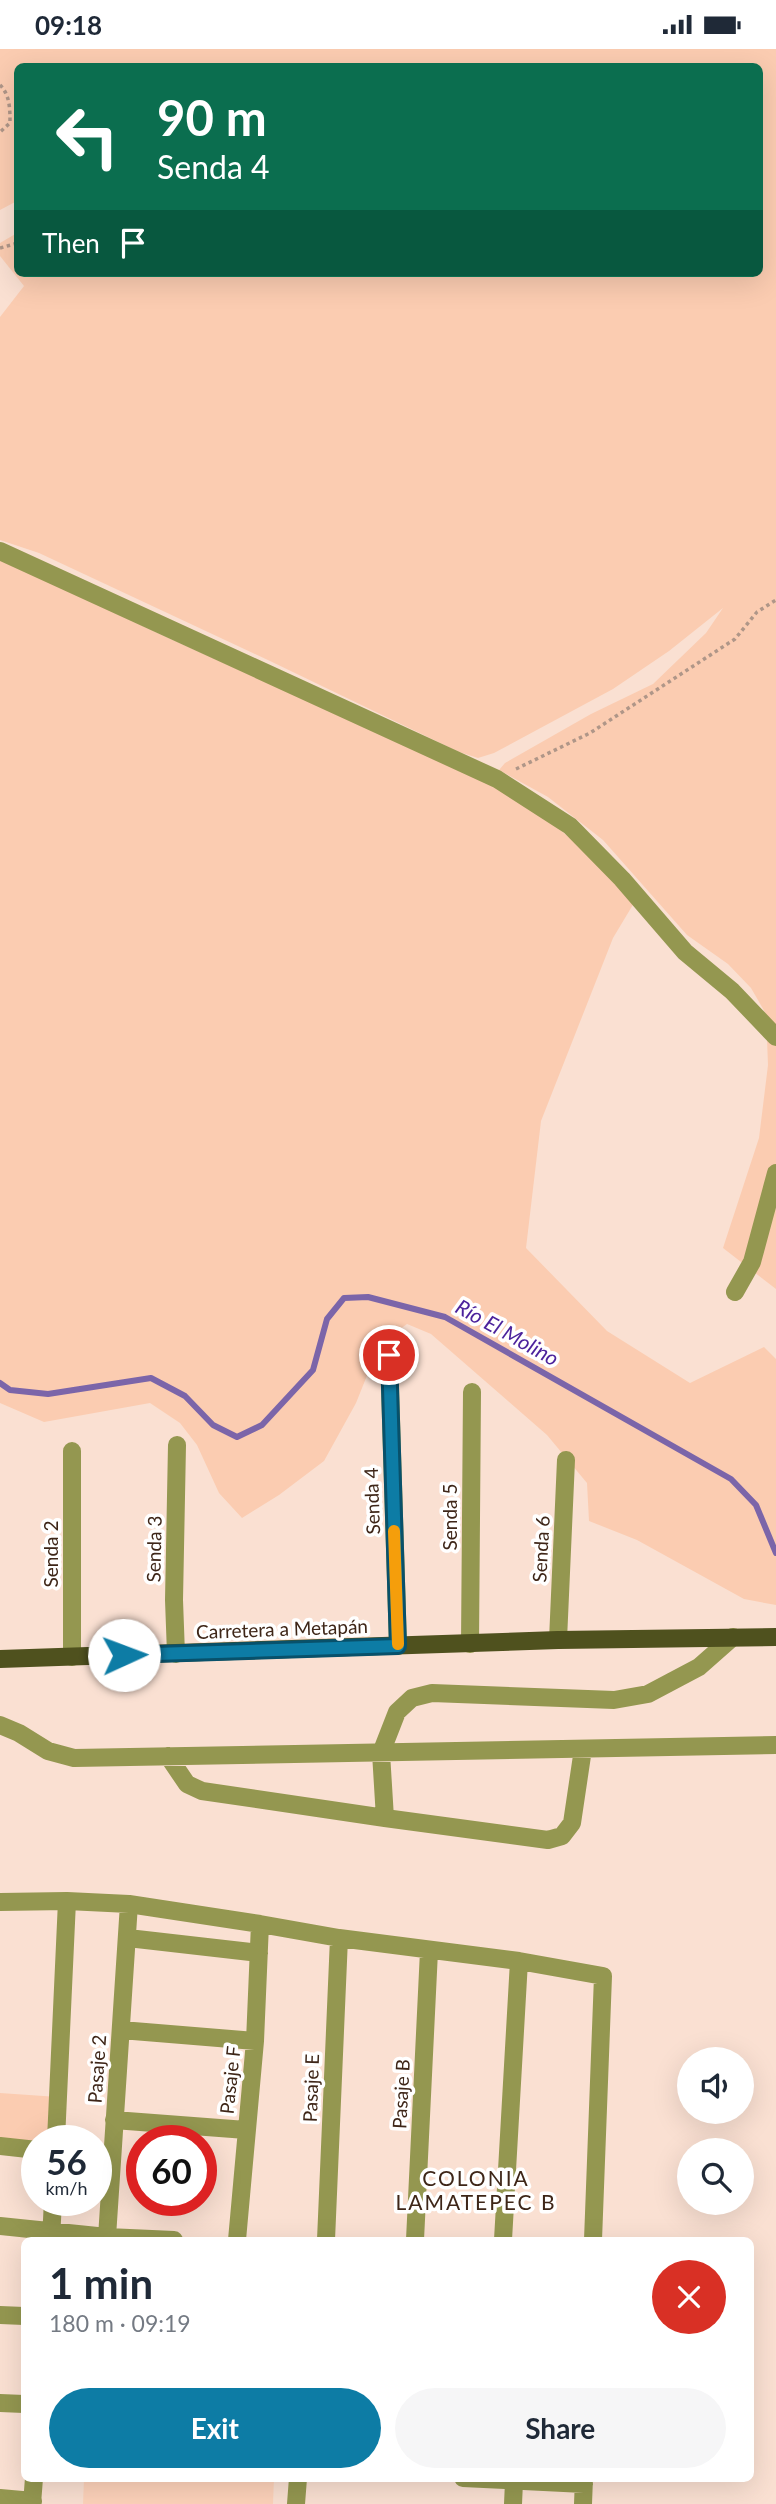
<!DOCTYPE html>
<html lang="en">
<head>
<meta charset="utf-8">
<style>
	:root { --surface:#fff; --page:#f6f6f7; --text:#1f2937; --muted:#747a83; --accent:#0d7ca5 }
	body { margin:0; font-family:Lato,sans-serif; background:var(--page); color:var(--text); height:100vh; display:flex; flex-direction:column; font-size:26px; white-space:nowrap }
	* { box-sizing:border-box; margin:0 }
	p { font-size:23px; color:var(--muted) }
	.icon { flex:none; width:38px; height:38px; fill:none; stroke:currentColor; stroke-width:2; stroke-linecap:round; stroke-linejoin:round }
	.map { position:relative; flex:1; overflow:hidden }
	.sheet { position:absolute; left:21px; top:2188px; width:733px; height:245px; display:flex; flex-direction:column; background:var(--surface); border-radius:10px; box-shadow:0 7px 28px #0002 }
	.sheet>* { flex:none }
	.guide { position:absolute; left:14px; top:14px; width:749px; height:214px; border-radius:10px; box-shadow:0 7px 28px #0002; background:#0b6e4f; color:#fff; overflow:hidden }
	.tools { position:absolute; left:677px; top:1998px; display:grid; gap:14px }
	.tools a { display:grid; place-items:center; width:77px; height:77px; border-radius:50%; background:var(--surface); box-shadow:0 7px 28px #0002; font-size:35px }
	.speed { position:absolute; left:21px; top:2076px; display:flex; gap:14px; font-size:35px; font-weight:700; text-align:center }
	.speed>* { display:grid; place-content:center; width:91px; height:91px; border-radius:50%; background:var(--surface); box-shadow:0 7px 28px #0002; line-height:1 }
	.speed small { font-size:18px; font-weight:400 }
	.speed .limit { border:10px solid #d22; background:#fff; color:#111 }
	.pin { position:absolute; display:grid; place-items:center; width:60px; height:60px; color:#fff; margin:-30px; border:4px solid #fff; border-radius:50%; box-shadow:0 2px 7px #0007 }
	.me { position:absolute; width:77px; margin:-38px; rotate:88deg; stroke-linejoin:round; filter:drop-shadow(0 0 5px #0008) }
	.turn { display:flex; align-items:center; gap:24px; height:147px; padding:0 28px; font-size:32px }
	.turn .icon { width:91px; height:91px; stroke-width:2.5 }
	.turn b { display:block; font-size:49px; line-height:60px }
	.then { display:flex; align-items:center; height:66px; padding:0 28px; background:#0003; gap:14px; font-size:26px }
	.round { display:grid; place-items:center; flex:none; width:74px; height:74px; border-radius:37px; background:var(--page) }
	.summary { display:flex; align-items:center; justify-content:space-between; height:119px; padding:0 28px }
	h1 { font-size:42px; font-weight:700; line-height:52px }
	.button { display:flex; gap:14px; margin-top:auto; padding:14px 28px }
	.button a { flex:1; height:80px; border-radius:42px; background:var(--accent); color:#fff; font-size:28px; font-weight:700; line-height:80px; text-align:center }
	.button a+a { background:var(--page); color:var(--text) }
	.status { display:flex; justify-content:space-between; align-items:center; height:49px; padding:0 35px; background:var(--surface); direction:ltr }
	.status svg { height:19px; fill:currentColor }
	.map>svg:first-child { display:block }
	.built { fill:#fdd2ba }
	.green { fill:#fbccb1 }
	.lines { fill:none; stroke-linecap:round; stroke-linejoin:round }
	.stream { stroke:#7b65a9; stroke-width:6 }
	.path { stroke:#af9688; stroke-width:3.5; stroke-dasharray:3.5 3.5; stroke-linecap:butt }
	.minor { stroke:#949750; stroke-width:18 }
	.major { stroke:#4f511e; stroke-width:18 }
	.route-casing { stroke:#08516b; stroke-width:18 }
	.route { stroke:#0d7ca5; stroke-width:12 }
	.slow { stroke:#f59e0b; stroke-width:12 }
	.labels { text-anchor:middle; stroke-width:7; stroke-linejoin:round; paint-order:stroke }
	.street-label { font-size:19px; fill:#3e2618; stroke:#fff }
	.water-label { font-size:21px; font-style:italic; fill:#4c239c; stroke:#fff }
	.neighbourhood-label { font-size:21px; letter-spacing:2px; fill:#3e2618; stroke:#fff }
</style>
</head>
<body>
<div class="status"><b>09:18</b><svg viewBox="0 0 49 12"><path d="M0 12V9h3v3zM5 12V6h3v6zM10 12V3h3v9zM15 12V0h3v12zM26 1h20v11H26zM47 4h2v5h-2z"/></svg></div>
<div class="map">
<svg width="776" height="2455" viewBox="0 0 776 2455">
	<rect width="100%" height="100%" fill="#fae0d2"/>
	<path class="built" d="M84,2429h190l-1,26h-190z"/>
	<path class="green" d="M0,0h776v1240l-53,-41 36,-110 9,-73 -2,-51 -15,-26 -23,-24 -41,-29 -84,-95 -55,-43 -49,-27 6,-7 86,-49 62,-30 53,-51 17,-25 -54,43 -56,38 -119,64 -16,5 -19,-6 -189,-91 -231,-108 -39,-13v-223l24,-31 -24,-30v-13l17,-10 1,40h742v-206h-742l-1,134 -17,9z
		M0,510l164,77 189,85 140,59 53,38 39,33 49,52 -21,35 -72,183 -15,127 81,83 83,52 74,-36 12,12v246l-32,-6 -107,-59 -48,-19 -2,-38 -40,-48 -116,-101 -24,-10 -19,14 -18,30 -14,35 -32,58 -45,34 -37,23 -23,-25 -22,-48 -17,-22 -30,-20 -106,19 -44,-19z
		M0,2044l58,4 -2,43h-19v10l-37,-4z"/>
	<g class="lines">
		<path class="stream" d="M0,1334l10,7 38,4 103,-16 34,18 28,29 24,12 25,-12 51,-55 14,-51 17,-21 24,-1 77,20 286,162 25,26 20,48"/>
		<path class="path" d="M0,36c10,10 10,24 10,38l-10,9
			M0,199l18,-5
			M516,720l74,-36 145,-94 22,-27 19,-12"/>
		<path class="minor" d="M0,502l497,228 73,47 52,53 63,73 47,39 44,46
			M735,1243l17,-30 24,-89
			M389,1305l9,292
			M72,1402v206
			M558,1591l8,-180
			M470,1595l2,-252
			M176,1605l-2,-54 3,-155
			M0,1676l19,8 29,18 26,7 702,-13
			M168,1707l19,28 15,7 183,27 163,22 14,-4 10,-13 11,-74
			M385,1769l-4,-65 16,-41 15,-14 20,-5 182,7 34,-6 51,-27 34,-30
			M0,1853l67,-1 62,3 131,20 79,14 180,23 84,15 -10,264
			M128,1889l131,15
			M121,1981l134,11
			M114,2071l132,10
			M56,2091l11,-239
			M0,2097l37,4
			M0,2177l107,11 67,3
			M107,2188l22,-333
			M51,2191l2,-40
			M237,2191l18,-199 5,-117
			M326,2191l13,-302
			M415,2191l14,-289
			M503,2191l16,-279
			M0,2266l24,1
			M0,2354l24,1
			M463,2429l121,6
			M0,2449l33,3
			M32,2455l2,-26
			M296,2455l2,-26
			M513,2455l1,-22
			M583,2455l1,-26"/>
		<path class="major" d="M0,1610l558,-19 218,-3"/>
	</g>
	<g class="lines">
		<g class="route-casing">
			<path id="route" d="M124,1606l274,-9 -9,-291"/>
		</g>
		<use href="#route" class="route"/>
		<path class="slow" d="M394,1482l4,113"/>
	</g>
	<g class="labels">
		<g class="street-label">
			<text transform="translate(372 1452) rotate(-92)" y="7">Senda 4</text>
			<text transform="translate(450 1468) rotate(-90)" y="7">Senda 5</text>
			<text transform="translate(154 1500) rotate(-89)" y="7">Senda 3</text>
			<text transform="translate(541 1500) rotate(-87)" y="7">Senda 6</text>
			<text transform="translate(51 1505) rotate(-90)" y="7">Senda 2</text>
			<text transform="translate(282 1580) rotate(-2)" y="7">Carretera a Metapán</text>
			<text transform="translate(97 2020) rotate(-86)" y="7">Pasaje 2</text>
			<text transform="translate(230 2031) rotate(-84)" y="7">Pasaje F</text>
			<text transform="translate(311 2039) rotate(-88)" y="7">Pasaje E</text>
			<text transform="translate(401 2045) rotate(-87)" y="7">Pasaje B</text>
		</g>
		<g class="water-label">
			<text transform="translate(507 1284) rotate(29)" y="7">Río El Molino</text>
		</g>
		<g class="neighbourhood-label">
			<text x="476" y="2137">COLONIA<tspan x="476" dy="24">LAMATEPEC B</tspan></text>
		</g>
	</g>
</svg>
<div class="tools">
<a><svg class="icon" aria-label="sound" viewBox="0 0 24 24"><path d="M4 9h4l5-4v14l-5-4H4zM17 9q2 3 0 6"/></svg></a>
<a><svg class="icon" aria-label="search" viewBox="0 0 24 24"><circle cx="10" cy="10" r="6"/><path d="M15 15l6 6"/></svg></a>
</div>
<div class="speed"><div>56<small>km/h</small></div><div class="limit">60</div></div>
<div class="pin" style="left:389px;top:1306px;background:#d93025"><svg class="icon" aria-label="arrive" viewBox="0 0 24 24"><path d="M6 21V4h12l-3 4 3 4H6"/></svg></div>
<svg class="me" style="left:124px;top:1606px" viewBox="-20 -20 40 40"><circle r="19" fill="#fff"/><path d="M0-13L10 11 0 6-10 11z" fill="#0d7ca5"/></svg>
<div class="guide">
<div class="turn"><svg class="icon" aria-label="left" viewBox="0 0 24 24"><path d="M17 20v-9H6M10 6l-5 5 5 5"/></svg><div><b>90 m</b>Senda 4</div></div>
<div class="then">Then<svg class="icon" aria-label="arrive" viewBox="0 0 24 24"><path d="M6 21V4h12l-3 4 3 4H6"/></svg></div>
</div>
<section class="sheet">
<div class="summary"><div><h1>1 min</h1><p>180 m · 09:19</p></div><a class="round" style="background:#d93025;color:#fff"><svg class="icon" aria-label="close" viewBox="0 0 24 24"><path d="M6 6l12 12M18 6L6 18"/></svg></a></div>
<div class="button"><a>Exit</a><a>Share</a></div>
</section>
</div>
</body>
</html>
